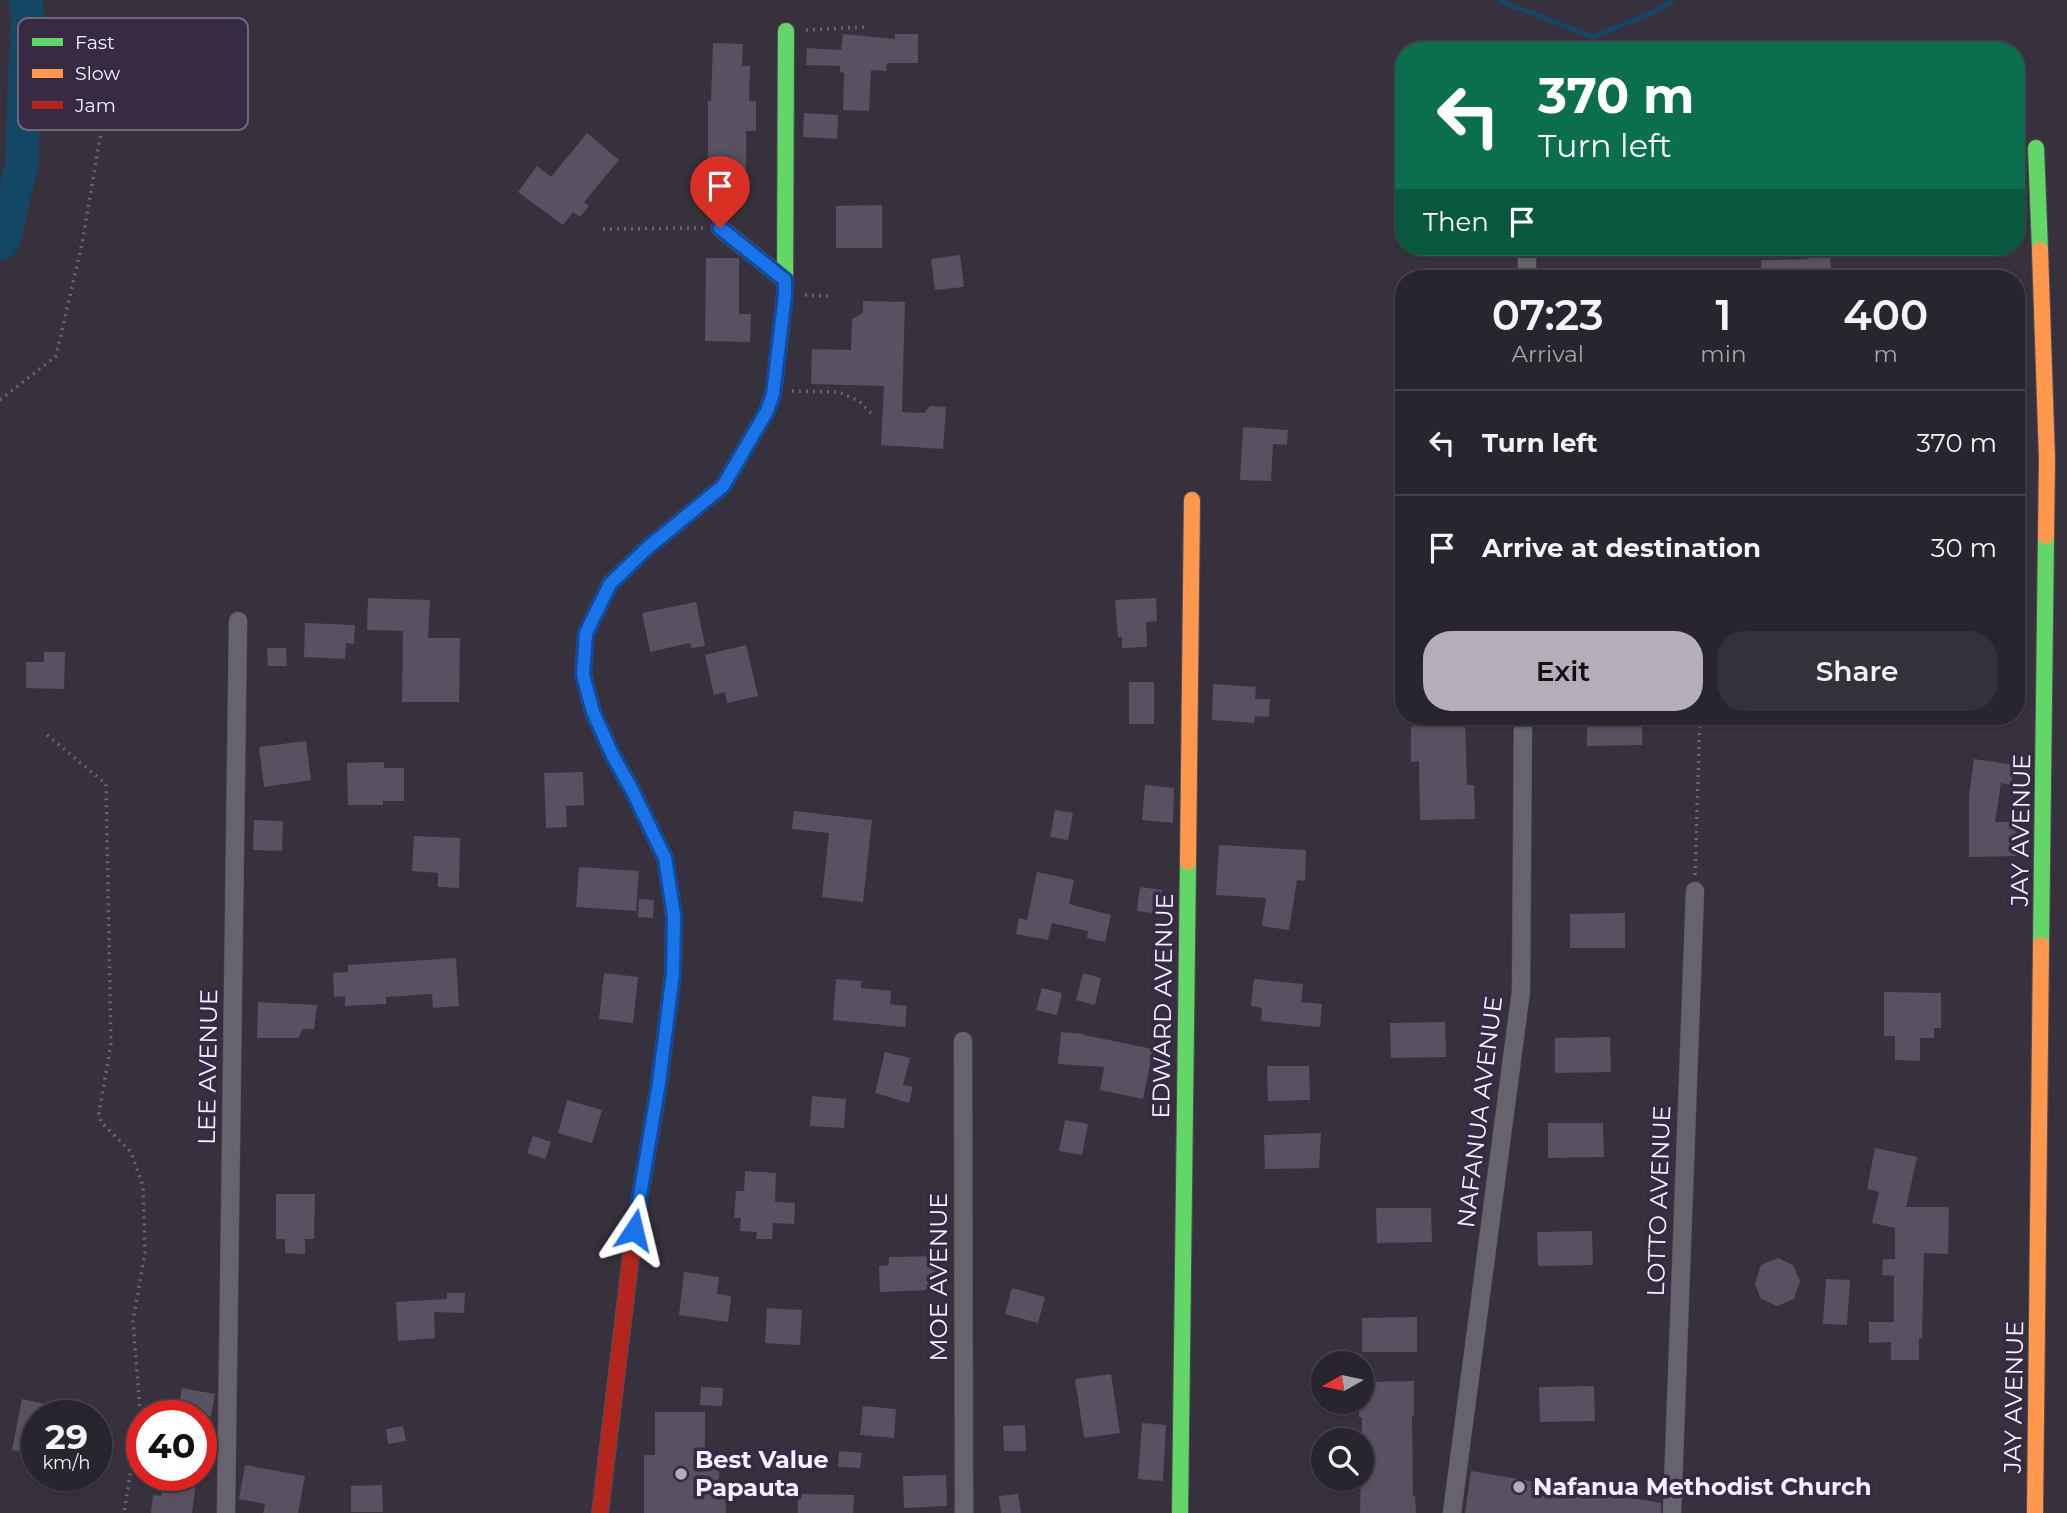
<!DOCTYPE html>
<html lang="en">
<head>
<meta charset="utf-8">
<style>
	:root { --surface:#29252e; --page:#35313a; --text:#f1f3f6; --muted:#a5a5aa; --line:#45424a; --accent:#b4aebb }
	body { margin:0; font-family:Montserrat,sans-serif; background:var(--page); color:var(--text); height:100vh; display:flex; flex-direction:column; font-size:26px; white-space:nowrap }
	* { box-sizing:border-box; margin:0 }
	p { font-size:23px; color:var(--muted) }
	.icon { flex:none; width:38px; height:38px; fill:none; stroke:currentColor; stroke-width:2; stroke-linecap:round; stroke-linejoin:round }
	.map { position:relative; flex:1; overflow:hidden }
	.drawer { position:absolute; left:1395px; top:270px; width:630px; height:455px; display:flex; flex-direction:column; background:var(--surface); border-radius:28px; box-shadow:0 2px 5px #0004,0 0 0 2px var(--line) }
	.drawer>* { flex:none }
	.hud { position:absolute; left:1395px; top:42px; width:630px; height:214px; border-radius:28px; box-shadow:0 2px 5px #0004,0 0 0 2px var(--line); background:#0b6e4f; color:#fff; overflow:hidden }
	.needle { width:46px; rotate:261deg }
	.buttons { position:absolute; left:1311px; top:1351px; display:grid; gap:14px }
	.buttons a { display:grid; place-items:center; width:63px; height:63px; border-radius:50%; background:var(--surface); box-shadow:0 2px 5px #0004,0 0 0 2px var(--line); font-size:35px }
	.speed { position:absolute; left:21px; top:1400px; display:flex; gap:14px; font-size:35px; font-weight:700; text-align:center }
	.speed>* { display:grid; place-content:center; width:91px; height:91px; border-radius:50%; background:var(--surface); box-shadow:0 2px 5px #0004,0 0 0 2px var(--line); line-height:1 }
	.speed small { font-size:18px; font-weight:400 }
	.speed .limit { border:10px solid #d22; background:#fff; color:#111 }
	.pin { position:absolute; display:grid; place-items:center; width:60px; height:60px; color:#fff; margin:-72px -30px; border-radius:50% 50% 50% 0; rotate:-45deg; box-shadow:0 0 7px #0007 }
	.pin .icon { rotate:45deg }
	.me { position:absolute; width:77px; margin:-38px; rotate:10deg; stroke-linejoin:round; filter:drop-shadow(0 0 5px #0008) }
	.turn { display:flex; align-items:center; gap:24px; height:147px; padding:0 28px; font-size:32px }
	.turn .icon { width:91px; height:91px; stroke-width:2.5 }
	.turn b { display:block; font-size:49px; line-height:60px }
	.then { display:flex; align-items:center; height:66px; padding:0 28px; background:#0003; gap:14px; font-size:26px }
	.eta { display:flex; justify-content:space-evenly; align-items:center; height:119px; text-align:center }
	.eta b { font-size:42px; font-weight:600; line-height:49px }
	.primary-button { display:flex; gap:14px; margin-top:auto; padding:14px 28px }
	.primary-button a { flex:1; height:80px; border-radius:28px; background:var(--accent); color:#111; font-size:28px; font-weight:600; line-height:80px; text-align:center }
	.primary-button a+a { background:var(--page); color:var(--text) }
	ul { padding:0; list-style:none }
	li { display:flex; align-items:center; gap:21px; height:105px; padding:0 28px; border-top:2px solid var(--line) }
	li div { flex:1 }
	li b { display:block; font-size:26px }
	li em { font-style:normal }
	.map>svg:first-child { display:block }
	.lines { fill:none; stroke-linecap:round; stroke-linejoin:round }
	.stream { stroke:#144766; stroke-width:5 }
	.river { stroke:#144766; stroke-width:33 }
	.building { fill:#595061 }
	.street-casing { stroke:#524d58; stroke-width:19 }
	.fast-casing { stroke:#524d58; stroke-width:18 }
	.slow-casing { stroke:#524d58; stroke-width:18 }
	.jam-casing { stroke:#524d58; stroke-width:18 }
	.path { stroke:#69656d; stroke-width:3.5; stroke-dasharray:2 5; stroke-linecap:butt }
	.street { stroke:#67636c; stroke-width:18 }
	.fast { stroke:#63d668; stroke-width:16 }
	.slow { stroke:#ff974d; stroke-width:16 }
	.jam { stroke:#b3261e; stroke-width:16 }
	.route-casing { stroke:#114b97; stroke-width:18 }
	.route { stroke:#1a73e8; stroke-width:12 }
	.poi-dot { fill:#b4aebb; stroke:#362b43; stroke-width:2.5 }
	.labels { text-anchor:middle; stroke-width:7; stroke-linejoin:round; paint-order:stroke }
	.street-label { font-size:24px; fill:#f7f2ff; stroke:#362b43 }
	.poi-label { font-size:24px; font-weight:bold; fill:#f7f2ff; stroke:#362b43; text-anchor:start }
	.key { fill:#362b43; stroke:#70677b; stroke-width:2 }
	.key-label { font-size:19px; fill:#f7f2ff }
</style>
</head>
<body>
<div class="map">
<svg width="2067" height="1513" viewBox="0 0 2067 1513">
	<rect width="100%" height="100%" fill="#37313d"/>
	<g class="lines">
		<path class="stream" d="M1501,0l4,3 88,34 61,-25 19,-12"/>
		<path class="river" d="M0,244l4,-3 18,-78 2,-74 4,-72 -3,-17"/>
	</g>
	<path class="building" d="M843,34l52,5v-5h23v29h-31l-1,8 -15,-1 -2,41 -26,-1 1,-37 -4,-1v-6l-34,-1 1,-17 34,2z
		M713,43l30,1 -1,22h8l-1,35h7v30h-10v53h-38v-83h3z
		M804,113l34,2 -1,24 -34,-2z
		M587,133l32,27 -35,42 5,4 -9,11 -7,-5 -10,13 -45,-33 19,-26 14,11z
		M882,205v43h-46v-42z
		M1830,248l1,30h-69l-1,-18 48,-1v-10z
		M960,255l4,32 -29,3 -4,-31z
		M706,258h33v56h12l-1,28 -45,-1z
		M863,301l42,1 -3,110 22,1 6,-7 16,1 -3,42 -62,-4 3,-59 -73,-2 1,-35 39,1 1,-31 11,-6z
		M1243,427l45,3 -1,15 -14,-1 -2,37 -31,-1z
		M368,598l62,2 -2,38h32l-1,64h-57l1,-71 -36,-1z
		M1156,598l1,23 -11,1 1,25 -25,1v-11h-4l-3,-37z
		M696,602l9,44 -14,2 -1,-5 -40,9 -8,-39z
		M305,623l50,2 -1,19 -8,-1 -1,16 -41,-2z
		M746,645l12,51 -31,7 -2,-11 -11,3 -9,-40z
		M267,648h19l1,18h-19z
		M44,652h21l-1,37 -38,-1v-26h18z
		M1129,682h25v42h-25z
		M1213,684l43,3 -1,12h15l-1,18 -14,-1 -1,7 -42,-3z
		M1413,716h52l2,69h7l1,34 -55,1 -1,-59 -8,1v-35h2z
		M1587,716h55v29l-55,1z
		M306,741l5,39 -47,7 -5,-40z
		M1974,759l40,6 -3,20 -10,-2 -6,39h22v34l-48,1v-61z
		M384,762v6h20v33h-21v4h-35l-1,-42z
		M583,772l1,33 -18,1 1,21 -21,1 -2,-55z
		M1145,785l29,3 -1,35 -31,-3z
		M1055,810l18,3 -5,27 -18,-3z
		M794,811l78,9 -9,82 -41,-5 7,-64 -37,-4z
		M254,820l29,1 -1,30 -29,-1z
		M414,836l46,2 -1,50 -21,-1v-14l-26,-2z
		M1219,845l87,5 -1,31 -8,-1 -8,50 -27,-4 4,-28 -50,-3z
		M579,867l60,4 -3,40 -60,-4z
		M1037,872l37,8 -5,24 42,11 -6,27 -18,-4 1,-7 -36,-8 -4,17 -32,-6 3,-16 8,2z
		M1140,887l22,3 -3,24 -22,-3z
		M639,899l15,1 -1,18 -15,-1z
		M1625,913v35h-55v-34z
		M456,958l3,48 -26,2 -1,-14 -46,3v7l-41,2v-10l-11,1 -1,-24 15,-1v-7z
		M604,973l34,4 -5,46 -34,-4z
		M1083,973l18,5 -6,27 -19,-5z
		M836,979l25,2v7l30,3 -1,13 17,2 -2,21 -72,-7z
		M1254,979l49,5 -2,18 21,2 -2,23 -59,-6 1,-13 -11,-2z
		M1042,988l20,5 -5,22 -21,-5z
		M1884,992l57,1v35h-7v10h-14v23l-25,-1v-24h-11z
		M258,1002l59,3 -3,24h-11l-5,9h-41z
		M1445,1022l1,35 -55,1 -1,-35z
		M1061,1032l23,2v1l69,14 -10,50 -43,-9 4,-23 -46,-3z
		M1610,1037l1,35 -56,1v-35z
		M885,1052l25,6 -7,27 10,2 -4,16 -34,-10z
		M1267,1066h42l1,34 -42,1z
		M812,1096l34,3 -2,29 -34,-2z
		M567,1100l35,10 -10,33 -34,-10z
		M1065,1120l23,4 -6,31 -23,-4z
		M1548,1123h55l1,34 -56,1z
		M1321,1133l-2,35 -54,1 -1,-34z
		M533,1136l18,6 -6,17 -18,-6z
		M1875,1148l42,9 -11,50h43l-1,47 -24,-1 -2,85h-3v22h-28v-18l-22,1v-21h25v-46l-12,-1 1,-16h12v-31l-23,-5 7,-31 -12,-3z
		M745,1171l31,2 -1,29 20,1 -1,21 -21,-1 -1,16h-16l1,-7 -17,-1 1,-13h-7l2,-27h8z
		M276,1194h39l-1,45h-9v15l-20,-1v-14h-9z
		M1376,1208h55l1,34 -55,1z
		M1592,1231l1,34 -55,1 -1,-34z
		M941,1256l1,24 -14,1v9l-48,2 -1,-26 10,-1v-8z
		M1778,1258l15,7 7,16 -6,18 -17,7 -16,-7 -6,-15 6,-19z
		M684,1272l35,5 -2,17 14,2 -3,26 -49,-7z
		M1826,1279l24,1 -3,45 -24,-1z
		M1012,1288l33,9 -7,26 -33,-9z
		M447,1293h18l-1,20 -30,-1 1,26 -37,3 -2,-39 51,-3z
		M767,1308l35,2 -2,35 -35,-2z
		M1417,1317v35h-55v-34z
		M1111,1374l9,59 -36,5 -9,-59z
		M1414,1381v35h-2l1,80h2l1,17h-56l2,-96h-3v-15h3v-20z
		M1594,1386l1,35 -55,1 -1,-35z
		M701,1387l22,1 -1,18 -22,-1z
		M182,1388l33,6 -4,22h-34z
		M22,1399l47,10v7h-32v39l-25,-5z
		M863,1406l33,3 -2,29 -34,-3z
		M655,1412h50v41l14,1v40h7v19h-82v-58h11z
		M1142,1423l24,2 -3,56 -25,-2z
		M1025,1425l1,26h-22l-1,-25z
		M403,1426l3,15 -18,3 -2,-15z
		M839,1451l23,2 -2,15 -22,-1z
		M245,1465l60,11 -7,37h-35l2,-9 -26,-5z
		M1471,1471l190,32v10h-196z
		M164,1475h33l-5,38h-41l2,-18 8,1z
		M946,1475l1,31 -43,2 -1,-32z
		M382,1485l1,27h-32v-26z
		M798,1494l56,1 -1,18h-55z
		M1018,1494l3,19h-20l-2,-17z"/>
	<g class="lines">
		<g class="street-casing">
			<path id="street" d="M720,228l65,52
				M1527,278v-31
				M963,1041l1,472
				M226,1513l12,-892
				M1452,1513l69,-522 2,-275
				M1672,1513l23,-622"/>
		</g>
		<g class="fast-casing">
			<path id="fast" d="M2036,148l4,102
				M775,379l10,-84 1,-264
				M583,674l10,38 20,44 18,32 34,70 9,58 -1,57 -14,112
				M2041,945l5,-409
				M1180,1513l8,-651"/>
		</g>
		<g class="slow-casing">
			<path id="slow" d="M2040,250l7,209 -1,77
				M1188,862l4,-362
				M2035,1513l6,-568"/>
		</g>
		<g class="jam-casing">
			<path id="jam" d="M583,674l3,-41 24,-49 35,-34 78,-64 44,-75 6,-17 2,-15
				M600,1513l34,-283 25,-145"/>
		</g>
		<path class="path" d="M806,30l61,-3
			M603,229l101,-1
			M805,295l23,1
			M792,391l47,1 20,9 13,13
			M0,400l56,-44 26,-112 28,-165
			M47,735l59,49 5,259 -12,71 2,8 30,30 12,34 2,67 -12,68 7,90 -16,102
			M1695,875l5,-159"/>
		<use href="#street" class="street"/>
		<use href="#fast" class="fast"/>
		<use href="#slow" class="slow"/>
		<use href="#jam" class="jam"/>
	</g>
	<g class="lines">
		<g class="route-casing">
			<path id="route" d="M634,1230l25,-147 14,-110 1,-57 -9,-58 -34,-70 -18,-32 -20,-44 -10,-37 3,-42 24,-49 35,-34 78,-64 44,-75 6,-17 12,-99v-15l-65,-52"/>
		</g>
		<use href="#route" class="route"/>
	</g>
	<g class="poi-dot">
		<circle cx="681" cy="1474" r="7"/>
		<circle cx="1519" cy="1487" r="7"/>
	</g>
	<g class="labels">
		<g class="street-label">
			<text transform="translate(2021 830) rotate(-89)" y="8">JAY AVENUE</text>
			<text transform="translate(1163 1006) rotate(-89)" y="8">EDWARD AVENUE</text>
			<text transform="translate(208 1067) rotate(-89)" y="8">LEE AVENUE</text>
			<text transform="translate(1480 1112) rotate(-83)" y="8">NAFANUA AVENUE</text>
			<text transform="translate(1659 1201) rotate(-88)" y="8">LOTTO AVENUE</text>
			<text transform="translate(939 1277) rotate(-90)" y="8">MOE AVENUE</text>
			<text transform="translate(2014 1397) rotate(-89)" y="8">JAY AVENUE</text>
		</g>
		<g class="poi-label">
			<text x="695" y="1468">Best Value<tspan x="695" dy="28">Papauta</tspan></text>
			<text x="1533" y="1495">Nafanua Methodist Church</text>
		</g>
	</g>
	<rect x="18" y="18" width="230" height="112" rx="10" class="key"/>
	<rect x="32" y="38" width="31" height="8" fill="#63d668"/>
	<rect x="32" y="69" width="31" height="9" fill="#ff974d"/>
	<rect x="32" y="101" width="31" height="8" fill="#b3261e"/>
	<g class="key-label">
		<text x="75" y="49">Fast</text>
		<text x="75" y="80">Slow</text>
		<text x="75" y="112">Jam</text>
	</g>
</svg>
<div class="buttons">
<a><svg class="needle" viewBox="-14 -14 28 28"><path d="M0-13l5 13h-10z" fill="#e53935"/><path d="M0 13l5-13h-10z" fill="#a5a5aa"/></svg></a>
<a><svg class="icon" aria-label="search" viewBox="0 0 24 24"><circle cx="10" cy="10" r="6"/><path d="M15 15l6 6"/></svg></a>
</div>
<div class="speed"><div>29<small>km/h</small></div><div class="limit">40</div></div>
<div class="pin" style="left:720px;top:228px;background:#d93025"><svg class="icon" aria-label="arrive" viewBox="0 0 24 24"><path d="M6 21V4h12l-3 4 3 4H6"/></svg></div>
<svg class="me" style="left:634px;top:1230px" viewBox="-20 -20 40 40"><path d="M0-17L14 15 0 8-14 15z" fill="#1a73e8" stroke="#fff" stroke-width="4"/></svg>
<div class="hud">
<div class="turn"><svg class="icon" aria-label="left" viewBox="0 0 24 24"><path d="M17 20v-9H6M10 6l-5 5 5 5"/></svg><div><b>370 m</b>Turn left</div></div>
<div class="then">Then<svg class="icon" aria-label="arrive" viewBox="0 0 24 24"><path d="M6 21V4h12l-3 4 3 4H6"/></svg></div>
</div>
<section class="drawer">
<div class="eta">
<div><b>07:23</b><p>Arrival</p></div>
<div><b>1</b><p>min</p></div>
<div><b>400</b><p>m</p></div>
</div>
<ul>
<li><svg class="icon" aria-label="left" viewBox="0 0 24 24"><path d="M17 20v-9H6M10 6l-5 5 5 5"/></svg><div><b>Turn left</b></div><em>370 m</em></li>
<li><svg class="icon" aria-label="arrive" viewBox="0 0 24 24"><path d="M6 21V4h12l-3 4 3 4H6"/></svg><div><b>Arrive at destination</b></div><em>30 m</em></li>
</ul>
<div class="primary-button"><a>Exit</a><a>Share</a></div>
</section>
</div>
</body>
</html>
